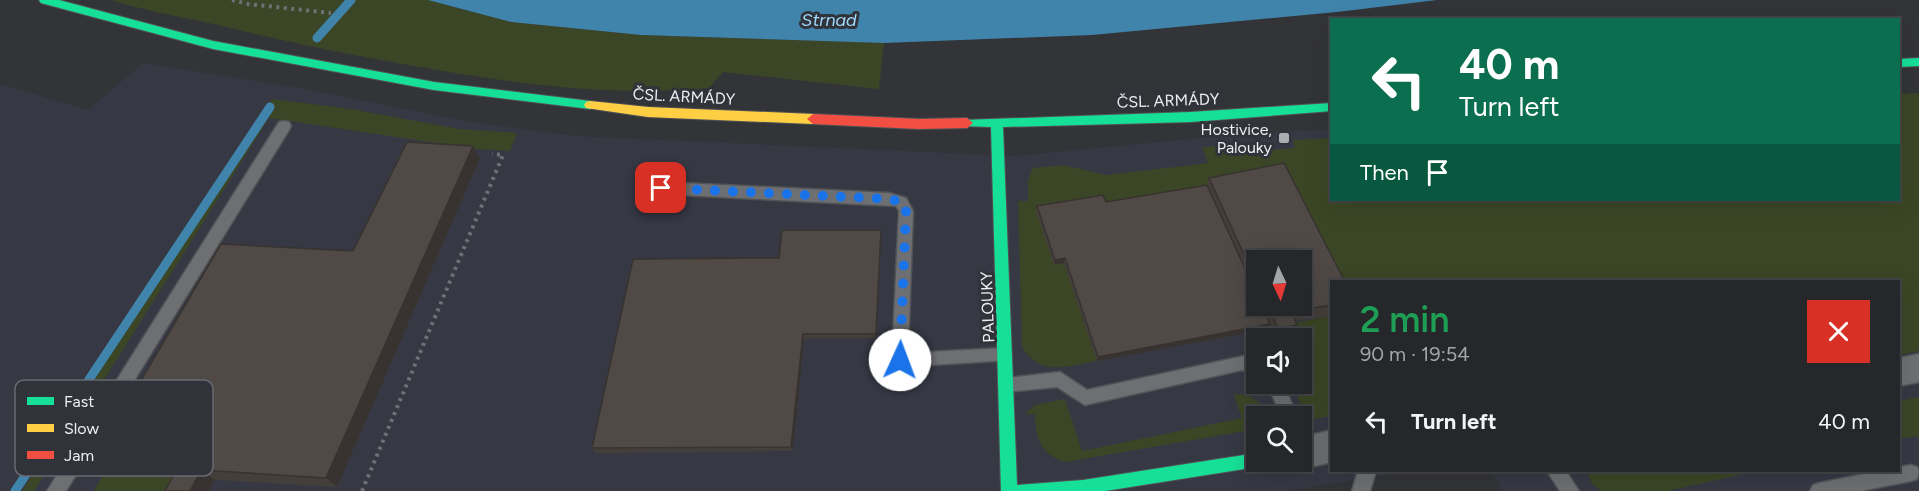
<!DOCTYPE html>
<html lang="en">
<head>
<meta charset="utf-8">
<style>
	:root { --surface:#26272a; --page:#2e2f32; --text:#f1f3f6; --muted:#a4a5a8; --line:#424447 }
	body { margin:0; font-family:Figtree,sans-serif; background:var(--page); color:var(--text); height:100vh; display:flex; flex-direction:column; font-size:22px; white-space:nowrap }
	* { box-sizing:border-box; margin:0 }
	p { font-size:20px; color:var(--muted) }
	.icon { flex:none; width:33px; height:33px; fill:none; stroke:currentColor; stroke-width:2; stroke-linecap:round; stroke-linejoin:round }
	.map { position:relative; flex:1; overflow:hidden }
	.panel { position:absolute; left:1330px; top:280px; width:570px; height:192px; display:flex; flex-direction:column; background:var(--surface); border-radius:0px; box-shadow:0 6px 24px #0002,0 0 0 2px var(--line) }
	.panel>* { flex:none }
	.hud { position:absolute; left:1330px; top:18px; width:570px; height:183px; border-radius:0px; box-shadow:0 6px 24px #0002,0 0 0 2px var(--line); background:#0b6e4f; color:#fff; overflow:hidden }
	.needle { width:39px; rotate:176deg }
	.controls { position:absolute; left:1246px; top:250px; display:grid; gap:12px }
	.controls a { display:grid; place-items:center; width:66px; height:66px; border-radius:0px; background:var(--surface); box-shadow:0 6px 24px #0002,0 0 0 2px var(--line); font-size:30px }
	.pin { position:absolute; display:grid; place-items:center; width:51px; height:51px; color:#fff; margin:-26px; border-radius:12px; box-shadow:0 3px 9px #0006 }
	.me { position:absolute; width:66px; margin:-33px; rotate:2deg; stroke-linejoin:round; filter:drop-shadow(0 0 4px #0008) }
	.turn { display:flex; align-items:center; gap:21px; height:126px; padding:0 30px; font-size:27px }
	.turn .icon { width:78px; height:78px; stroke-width:2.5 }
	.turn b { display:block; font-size:42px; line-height:51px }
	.then { display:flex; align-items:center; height:57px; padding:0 30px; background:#0003; gap:12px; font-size:22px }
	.round { display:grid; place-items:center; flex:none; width:63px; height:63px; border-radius:0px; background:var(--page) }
	.summary { display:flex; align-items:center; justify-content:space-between; height:102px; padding:0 30px }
	h1 { font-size:36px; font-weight:600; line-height:45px; color:#1e9e55 }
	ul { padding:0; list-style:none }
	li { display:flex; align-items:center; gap:18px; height:78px; padding:0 30px }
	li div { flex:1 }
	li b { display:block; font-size:22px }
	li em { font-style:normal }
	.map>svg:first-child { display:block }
	.built { fill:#363844; fill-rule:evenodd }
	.green { fill:#3b4626 }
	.water { fill:#4084ac }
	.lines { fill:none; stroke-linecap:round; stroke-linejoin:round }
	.stream { stroke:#4084ac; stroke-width:9 }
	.lane-casing { stroke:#525356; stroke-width:3 }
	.street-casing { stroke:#525356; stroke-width:3 }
	.fast-casing { stroke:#525356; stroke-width:2 }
	.slow-casing { stroke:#525356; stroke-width:2 }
	.jam-casing { stroke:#525356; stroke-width:2 }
	.path { stroke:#6f7074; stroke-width:4; stroke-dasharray:3 4.5; stroke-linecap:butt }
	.lane { fill:#6e6f72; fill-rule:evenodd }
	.street { fill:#6e6f72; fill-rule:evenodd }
	.fast { fill:#16e098; fill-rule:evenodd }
	.slow { fill:#ffcf43; fill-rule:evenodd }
	.jam { fill:#f24e42; fill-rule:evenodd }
	.wall { fill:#453f3b; fill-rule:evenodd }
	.shaded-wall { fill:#383330 }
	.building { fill:#504945; stroke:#383330; stroke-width:1.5 }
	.route { stroke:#1a73e8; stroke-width:10; stroke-dasharray:0 18 }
	.poi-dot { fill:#abadb1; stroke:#31333a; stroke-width:2 }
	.labels { text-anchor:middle; stroke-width:6; stroke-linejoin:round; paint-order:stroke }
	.street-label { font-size:16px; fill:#eceef2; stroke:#31333a }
	.poi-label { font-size:16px; fill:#eceef2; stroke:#31333a; text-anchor:end }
	.water-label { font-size:18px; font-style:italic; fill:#a0dafe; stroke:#31333a }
	.key { fill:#31333a; stroke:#696b71; stroke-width:1.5 }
	.key-label { font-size:16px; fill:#eceef2 }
</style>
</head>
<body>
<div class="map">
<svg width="1919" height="491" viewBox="0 0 1919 491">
	<rect width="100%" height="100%" fill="#333438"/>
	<path class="built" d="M143,63l156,25 165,33 112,15 439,20 235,-23 82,-4v342h78l-125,20h-1285v-407l88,26zM1257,261h45v45h-45zM1257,339h45v45h-45zM1257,417h45v45h-45z
		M1919,351v140h-416l-12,-20h408v-116z"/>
	<path class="green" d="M111,0h317l83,22 130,13 243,8 -5,46 -156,-17 -14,16c-115,11 -231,-10 -344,-31 -55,-10 -110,-23 -165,-36 -30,-6 -60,-12 -89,-21z
		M1919,93v258l-20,4v-73h-567l-127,-92 -168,21 17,54 10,-2 33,98c-32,5 -55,17 -75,-14l-4,-146h10v-21l5,-12 30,-3 43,10 102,-12 -6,-16 48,-3 2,7 43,-3 -2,-8 39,-2v62h567v-106z
		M272,99l79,10 109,20 57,4 -7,18 -33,-2 -208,-31 -235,373h-12l121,-187z
		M1332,316v100l-19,3 -11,-11 -10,-24h10v-45h-21l10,-2 -5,-13z
		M142,392h13l-47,81 83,6 -6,12h-91l34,-60 -21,-2c9,-16 16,-33 35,-37z
		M1241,394c14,4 23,9 28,23h-12v12l-192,33c-26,-9 -29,-23 -30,-48h-10l10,-9 30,-6 17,52 160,-33 -8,-23z
		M1919,397v42l-3,-3 -17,3v-38z
		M1586,471h171l-90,20h-66l-9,-8z"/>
	<path class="water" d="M428,0h1009l-100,12 -245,23 -208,8 -243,-8 -130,-13z"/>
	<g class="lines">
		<path class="stream" d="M317,38l34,-38
			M15,491l255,-384"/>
		<g class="lane-casing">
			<path id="lane" d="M284,121l5,1 2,4 -2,4 -223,361h-19l232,-369z
				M661,182l228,11 17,5 7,13 -5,142 96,-5 6,2 2,5 -2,5 -110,7 -6,-2 -2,-5 7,-149 -3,-5 -235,-12 -5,-2 -2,-4 2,-4z
				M1244,356l13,6v16l-15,-8 -157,35 -28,-18 -51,5 -6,-2 -2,-5 2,-5 6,-2 54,-6 27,18z
				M1267,384h16l15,33h-16z
				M1911,465l6,2 2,4 -2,8 -6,2 -50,10h-51l3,-6 6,-2 60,-12h20v-4z
				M1358,471h18l-6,20h-18z
				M1547,471h19l13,20h-19z"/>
		</g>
		<g class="street-casing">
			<path id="street" d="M1919,354v28l-20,4v-28z
				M1332,430v32l-30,7 -12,-5 -1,-2h13v-25z"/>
		</g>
		<g class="fast-casing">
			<path id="fast" d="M39,0h20l154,41 221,41 156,19 6,4 -6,4 -156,-19 -221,-41 -172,-46z
				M1919,58v8l-20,1v-8z
				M1332,103v8l-141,11 -188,5 14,358 66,-5 174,-27v9h7l-7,5 -152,24h-104l-10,-364 -28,-1 -2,-3 2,-3 228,-8z"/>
		</g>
		<g class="slow-casing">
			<path id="slow" d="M590,101l58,6 165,7 6,5 -6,5 -165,-7 -62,-9 -2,-3 2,-3z"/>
		</g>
		<g class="jam-casing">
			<path id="jam" d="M813,114l106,5 48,-1 6,5 -6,5 -48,1 -106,-5 -6,-5z"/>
		</g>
		<path class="path" d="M232,0l16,4 83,9
			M362,491l141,-336 -11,-1"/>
		<use href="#lane" class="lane"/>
		<use href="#street" class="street"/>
		<use href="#fast" class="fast"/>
		<use href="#slow" class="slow"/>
		<use href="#jam" class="jam"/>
	</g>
	<path class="wall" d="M473,146l7,12 -143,329 -122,-7 -6,11h-44l7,-13 -64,-4 -16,-10 261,-213z
		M1209,178l123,104v34l-37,5 2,4 -6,12 -19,2 -4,-10 -171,32 -33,-98 -10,2 -18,-54 1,-5 69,-4 101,-17zM1257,261l45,45h-45z
		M881,230l-5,108 -72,1 -11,112 -198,2 -3,-5 187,-190z"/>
	<path class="shaded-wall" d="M473,146l7,12 -143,329 -11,-9z
		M881,230v5l-5,103v-4z
		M1065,258l-1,5 -10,2 1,-5z
		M1270,324l-2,5 -171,32 1,-4z
		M803,334l1,5 -11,112 -2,-4z
		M201,470l14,10 -6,11h-19z"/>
	<path class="building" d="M407,142l66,4 -147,332 -125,-8 -11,21h-25l12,-22 -85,-5 129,-220 132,7z
		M1284,163l61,119h-13v23l-41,6 6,14 -19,3 -10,-22h34v-45h-45v22l-48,-105z
		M1207,185l50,110v11h5l8,18 -172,33 -33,-99 -10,2 -18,-54 66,-11 3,7z
		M782,230h99l-5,104h-73l-12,113 -199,1 41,-189 146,-1z"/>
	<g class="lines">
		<path class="route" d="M661,188l228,11 13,3 4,9 -6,149"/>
	</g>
	<rect class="poi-dot" x="1278" y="132" width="12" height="12" rx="3"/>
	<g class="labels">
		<g class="street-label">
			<text transform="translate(684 96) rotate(3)" y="6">ČSL. ARMÁDY</text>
			<text transform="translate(1168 100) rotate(-2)" y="6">ČSL. ARMÁDY</text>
			<text transform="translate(987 307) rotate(-92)" y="6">PALOUKY</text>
		</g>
		<g class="poi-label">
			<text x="1272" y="135">Hostivice,<tspan x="1272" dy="18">Palouky</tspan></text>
		</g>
		<g class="water-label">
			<text x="829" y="26">Strnad</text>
		</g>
	</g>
	<rect x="15" y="380" width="198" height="96" rx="9" class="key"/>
	<rect x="27" y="397" width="27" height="8" fill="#16e098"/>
	<rect x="27" y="424" width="27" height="8" fill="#ffcf43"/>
	<rect x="27" y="451" width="27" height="8" fill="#f24e42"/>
	<g class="key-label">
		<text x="64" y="407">Fast</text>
		<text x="64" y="434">Slow</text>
		<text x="64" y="461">Jam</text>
	</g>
</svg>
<div class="controls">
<a><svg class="needle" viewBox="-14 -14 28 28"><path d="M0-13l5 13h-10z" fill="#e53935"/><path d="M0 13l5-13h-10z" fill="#a4a5a8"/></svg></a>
<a><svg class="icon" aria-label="sound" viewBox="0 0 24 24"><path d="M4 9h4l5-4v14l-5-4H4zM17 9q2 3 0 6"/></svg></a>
<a><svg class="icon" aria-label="search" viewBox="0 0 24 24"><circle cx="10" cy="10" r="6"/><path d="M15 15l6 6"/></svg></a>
</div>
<div class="pin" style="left:661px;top:188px;background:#d93025"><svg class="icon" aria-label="arrive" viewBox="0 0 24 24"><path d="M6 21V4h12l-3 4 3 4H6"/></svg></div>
<svg class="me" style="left:900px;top:360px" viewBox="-20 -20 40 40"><circle r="19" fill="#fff"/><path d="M0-13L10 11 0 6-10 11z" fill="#1a73e8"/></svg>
<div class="hud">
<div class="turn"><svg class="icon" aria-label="left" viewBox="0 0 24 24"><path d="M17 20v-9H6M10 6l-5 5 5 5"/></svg><div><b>40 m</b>Turn left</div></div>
<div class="then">Then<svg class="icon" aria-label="arrive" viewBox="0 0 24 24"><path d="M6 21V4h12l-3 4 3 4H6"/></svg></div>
</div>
<section class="panel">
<div class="summary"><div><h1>2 min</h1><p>90 m · 19:54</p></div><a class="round" style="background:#d93025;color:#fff"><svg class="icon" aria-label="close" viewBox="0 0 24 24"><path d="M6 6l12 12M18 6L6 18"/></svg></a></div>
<ul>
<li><svg class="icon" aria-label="left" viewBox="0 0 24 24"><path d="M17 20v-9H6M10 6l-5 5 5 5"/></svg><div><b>Turn left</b></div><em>40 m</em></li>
</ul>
</section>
</div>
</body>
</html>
